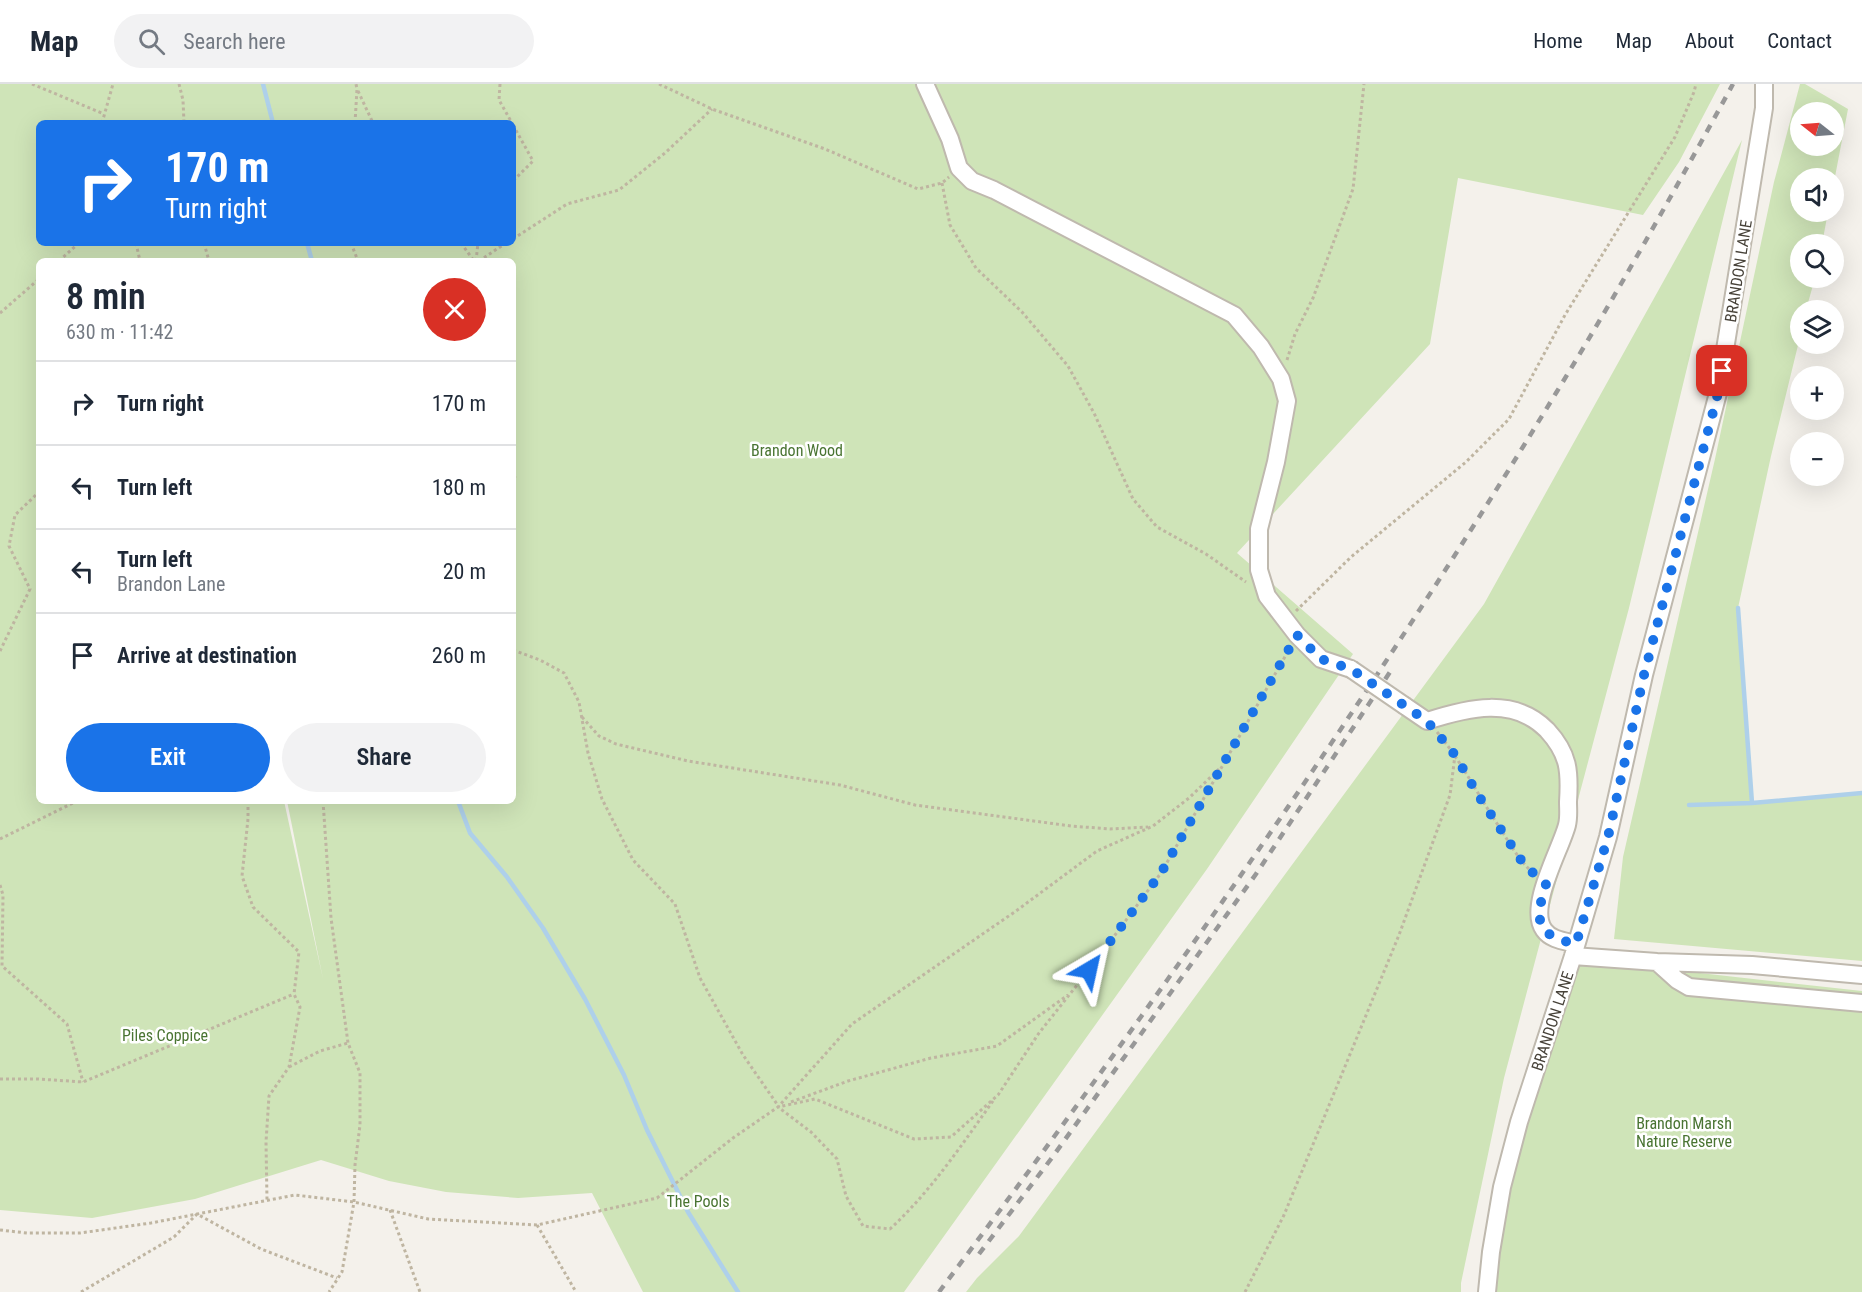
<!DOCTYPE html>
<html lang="en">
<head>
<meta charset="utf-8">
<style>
	:root { --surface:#fff; --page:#f2f2f3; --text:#1f2937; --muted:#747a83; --line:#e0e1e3; --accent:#1a73e8 }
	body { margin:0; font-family:"Roboto Condensed",sans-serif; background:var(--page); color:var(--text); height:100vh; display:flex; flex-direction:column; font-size:22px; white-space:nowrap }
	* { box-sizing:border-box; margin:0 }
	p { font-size:20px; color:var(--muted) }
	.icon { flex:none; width:33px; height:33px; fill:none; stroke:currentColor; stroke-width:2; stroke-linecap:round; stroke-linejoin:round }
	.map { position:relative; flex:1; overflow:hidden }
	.sheet { position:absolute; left:36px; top:174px; width:480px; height:546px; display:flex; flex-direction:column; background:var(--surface); border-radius:9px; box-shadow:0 6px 24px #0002 }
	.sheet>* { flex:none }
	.top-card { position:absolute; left:36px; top:36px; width:480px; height:126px; border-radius:9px; box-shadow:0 6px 24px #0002; background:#1a73e8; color:#fff; overflow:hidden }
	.needle { width:39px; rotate:287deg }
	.tools { position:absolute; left:1790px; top:18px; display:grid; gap:12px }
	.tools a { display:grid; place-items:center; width:54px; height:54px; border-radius:50%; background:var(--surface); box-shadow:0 6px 24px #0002; font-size:30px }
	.pin { position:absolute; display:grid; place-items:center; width:51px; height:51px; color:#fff; margin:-26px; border-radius:12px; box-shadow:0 3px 9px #0006 }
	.me { position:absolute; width:66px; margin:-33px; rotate:36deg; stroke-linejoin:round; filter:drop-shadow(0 0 4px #0008) }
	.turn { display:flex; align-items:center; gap:21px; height:126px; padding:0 30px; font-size:27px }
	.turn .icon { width:78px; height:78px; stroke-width:2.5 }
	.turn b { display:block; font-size:42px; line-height:51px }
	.round { display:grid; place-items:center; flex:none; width:63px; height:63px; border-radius:32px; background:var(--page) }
	.summary { display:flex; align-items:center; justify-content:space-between; height:102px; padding:0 30px }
	h1 { font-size:36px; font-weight:600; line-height:45px }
	.action { display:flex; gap:12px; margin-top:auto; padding:12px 30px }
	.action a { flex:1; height:69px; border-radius:36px; background:var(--accent); color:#fff; font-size:24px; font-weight:600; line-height:69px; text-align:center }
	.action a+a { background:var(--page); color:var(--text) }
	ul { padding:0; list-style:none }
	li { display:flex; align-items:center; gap:18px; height:84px; padding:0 30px; border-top:2px solid var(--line) }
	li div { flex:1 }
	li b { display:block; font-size:22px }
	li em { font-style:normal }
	header { display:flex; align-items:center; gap:36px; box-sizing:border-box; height:84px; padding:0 30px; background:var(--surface); border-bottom:2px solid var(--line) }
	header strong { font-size:28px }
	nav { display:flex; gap:33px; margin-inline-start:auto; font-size:21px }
	.search { width:420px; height:54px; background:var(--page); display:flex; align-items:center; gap:15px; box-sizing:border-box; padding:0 21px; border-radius:33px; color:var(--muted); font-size:22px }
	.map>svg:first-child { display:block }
	.green { fill:#cfe4b8; fill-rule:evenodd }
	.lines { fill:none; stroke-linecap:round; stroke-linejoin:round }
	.stream { stroke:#aed0ea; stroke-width:4.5 }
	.minor-casing { stroke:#bfb9ae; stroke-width:20 }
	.path { stroke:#bfb5a1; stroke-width:3; stroke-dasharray:3 3; stroke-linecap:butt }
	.minor { stroke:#fff; stroke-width:16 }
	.rail { stroke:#989898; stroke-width:4.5; stroke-dasharray:8 8; stroke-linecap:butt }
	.minor-bridge-casing { stroke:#bfb9ae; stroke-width:20; stroke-linecap:butt }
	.minor-bridge { stroke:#fff; stroke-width:16 }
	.route { stroke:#1a73e8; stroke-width:10; stroke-dasharray:0 18 }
	.labels { text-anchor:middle; stroke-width:5; stroke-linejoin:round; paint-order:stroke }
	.street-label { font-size:16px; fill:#474239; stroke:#fff }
	.park-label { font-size:16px; fill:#497432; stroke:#fff }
</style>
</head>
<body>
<header>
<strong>Map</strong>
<div class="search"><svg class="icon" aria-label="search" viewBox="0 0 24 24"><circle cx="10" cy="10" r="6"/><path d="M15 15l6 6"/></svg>Search here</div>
<nav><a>Home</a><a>Map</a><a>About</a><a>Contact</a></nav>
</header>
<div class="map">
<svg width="1862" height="1208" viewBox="0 0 1862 1208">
	<rect width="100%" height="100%" fill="#f4f1eb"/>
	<path class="green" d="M0,0h1720l-41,78 -36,53 -185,-37 -28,166 -193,209 116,101 -146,215 -303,423h-261l-51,-99 -74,5 -72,-6 -57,-11 -68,-21 -126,39 -103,19 -92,-8zM39,39h474v120h-474zM39,177h474v540h-226l36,178 -39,-178h-245z
		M1800,0h5l43,25 -15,78v-9h-33v34h28l-6,32h-22v34h15l-9,32h-6v27l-29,119 -33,152 14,195 110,-10v168l-248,-22 9,-82 92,-398 59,-277zM1800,28h33v34h-33z
		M1742,56l-113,468 -125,470 -43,205v9h-495l11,-14 42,-42 465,-632z
		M1573,872l118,16 171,19v301h-375l4,-40z"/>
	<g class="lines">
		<path class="stream" d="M263,0l10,39
			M307,159l5,18
			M1738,524l14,195
			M458,717l12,32 37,44 36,51 42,71 39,76 23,55 41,82 50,80
			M1689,721l63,-2 110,-10"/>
		<g class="minor-casing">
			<path id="minor" d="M925,0l25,55 9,29 13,13 22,9 240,125 27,32 20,32 6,22 -11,61 -17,67v41l8,26 30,39 24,24 30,10
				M1405,622l22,15c40,-13 87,-25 120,9 22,24 23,41 21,72 0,7 1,15 -1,23 -6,24 -40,82 -23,105 7,10 21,11 32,14
				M1573,872l84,6 95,3 110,10
				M1657,878l20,18 12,7 173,16
				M1487,1208l4,-40 11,-65 17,-65 54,-166 35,-119 36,-162 74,-282 46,-285v-24"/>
		</g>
		<path class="path" d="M32,0l72,30
			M179,0l4,16 1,23
			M500,0l-1,16 13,23
			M659,0l53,25 113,40 93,40 24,-6 7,-6
			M358,7l15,32
			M102,39l11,-39
			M355,39l2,-34 -1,-5
			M513,41l20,36 -20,20
			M942,99l8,42 26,43 46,44 46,54 26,47 39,86 24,28 49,27 40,28
			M513,155l54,-35 52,-14 46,-37 47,-44
			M136,159l4,18
			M204,159l5,18
			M351,159l7,18
			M461,159l13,18
			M59,177l20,-18
			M476,177l2,-18
			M479,177l27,-18
			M0,229l39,-34
			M1287,276l8,-26 18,-36 40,-109 11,-105
			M513,385l2,9 -2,11
			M1296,527l55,-54 115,-95 43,-43 56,-104 110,-178 19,-45 2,-8
			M513,566l27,10 24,13 15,29 9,51 14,46 31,61 42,44 25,74 43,77 36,52
			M0,567l30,-62 -21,-43 6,-31 24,-23
			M582,633l17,19 17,8 72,17 152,24 75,20 156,21 39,3 38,-2
			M1437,648c25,30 43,67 65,99 9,15 18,30 31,42
			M248,717v18l-6,57 11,31 46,45 -5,42 6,13 -11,60 -20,29 -3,46 1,58
			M323,717l8,117 17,125 12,30v52l-5,40 -1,37 -12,70 -13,20
			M0,755l77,-38
			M0,801l3,10 -1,71 65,58 16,58
			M289,983l31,-16 28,-8
			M0,995h38l45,3 211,-88
			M993,1017c-32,45 -62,90 -103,128l-27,-3 -17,-30 -9,-37 -26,-27 -33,-25 74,-83 164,-113 81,-60 56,-25 36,-28 30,-29
			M791,1018l57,-21 83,-23 66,-12 71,-51
			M390,1126l30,82
			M537,1141l39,67
			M0,1146l27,3h53l71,-10 144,-28 59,7 74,17 109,6 120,-27 76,-60 45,-31 37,-8 99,40 37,-2 47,-42 41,-62 50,-63 72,-97 129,-225
			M81,1208l93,-55 23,-23 64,35 76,29
			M1245,1208l39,-77 115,-280 51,-140 5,-40"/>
		<use href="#minor" class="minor"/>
		<path class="rail" d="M979,1170l72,-95 205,-285 138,-208
			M939,1208c218,-291 428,-588 617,-899 62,-101 120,-205 177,-309"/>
		<g class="minor-bridge-casing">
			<path id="minor-bridge" d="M1351,585l54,37"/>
		</g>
		<use href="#minor-bridge" class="minor-bridge"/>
	</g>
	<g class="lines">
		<path class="route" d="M1089,886l72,-97 136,-238 24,24 30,10 76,52 28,34 23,40 47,71 21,18c-12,38 -10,51 30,60l32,-107 36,-162 74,-282 4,-22"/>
	</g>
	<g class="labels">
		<g class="street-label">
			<text transform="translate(1738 187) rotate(-81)" y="6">BRANDON LANE</text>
			<text transform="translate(1552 937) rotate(-72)" y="6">BRANDON LANE</text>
		</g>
		<g class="park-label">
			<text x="797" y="372">Brandon Wood</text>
			<text x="165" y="957">Piles Coppice</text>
			<text x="1684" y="1045">Brandon Marsh<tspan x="1684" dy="18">Nature Reserve</tspan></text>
			<text x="698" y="1123">The Pools</text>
		</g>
	</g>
</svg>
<div class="tools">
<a><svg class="needle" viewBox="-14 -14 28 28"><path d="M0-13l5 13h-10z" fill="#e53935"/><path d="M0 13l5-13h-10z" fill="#747a83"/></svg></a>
<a><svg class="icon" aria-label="sound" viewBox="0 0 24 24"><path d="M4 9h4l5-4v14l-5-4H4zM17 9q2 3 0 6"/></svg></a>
<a><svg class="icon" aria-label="search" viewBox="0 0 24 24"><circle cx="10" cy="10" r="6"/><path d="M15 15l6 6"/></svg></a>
<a><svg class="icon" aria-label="layers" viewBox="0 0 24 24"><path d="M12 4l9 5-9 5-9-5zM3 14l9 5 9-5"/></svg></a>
<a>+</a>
<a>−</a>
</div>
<div class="pin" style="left:1722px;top:287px;background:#d93025"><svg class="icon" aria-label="arrive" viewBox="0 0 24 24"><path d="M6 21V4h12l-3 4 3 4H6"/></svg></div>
<svg class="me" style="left:1089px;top:886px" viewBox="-20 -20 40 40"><path d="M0-17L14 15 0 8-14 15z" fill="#1a73e8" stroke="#fff" stroke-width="4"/></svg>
<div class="top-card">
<div class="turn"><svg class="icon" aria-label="right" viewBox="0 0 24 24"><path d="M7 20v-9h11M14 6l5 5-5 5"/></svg><div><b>170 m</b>Turn right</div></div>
</div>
<section class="sheet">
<div class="summary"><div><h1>8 min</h1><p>630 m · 11:42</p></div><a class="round" style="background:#d93025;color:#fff"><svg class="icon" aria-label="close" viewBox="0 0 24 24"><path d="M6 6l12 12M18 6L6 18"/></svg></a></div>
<ul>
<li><svg class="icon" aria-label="right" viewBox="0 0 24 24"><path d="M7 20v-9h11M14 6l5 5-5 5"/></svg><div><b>Turn right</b></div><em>170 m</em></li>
<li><svg class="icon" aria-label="left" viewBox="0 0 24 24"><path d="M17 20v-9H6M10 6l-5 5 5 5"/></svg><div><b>Turn left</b></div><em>180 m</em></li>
<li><svg class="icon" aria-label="left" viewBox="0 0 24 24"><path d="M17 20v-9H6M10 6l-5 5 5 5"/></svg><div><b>Turn left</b><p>Brandon Lane</p></div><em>20 m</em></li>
<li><svg class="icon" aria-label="arrive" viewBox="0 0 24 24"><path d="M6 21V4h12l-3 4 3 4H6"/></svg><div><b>Arrive at destination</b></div><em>260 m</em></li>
</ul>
<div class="action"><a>Exit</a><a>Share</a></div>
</section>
</div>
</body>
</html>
